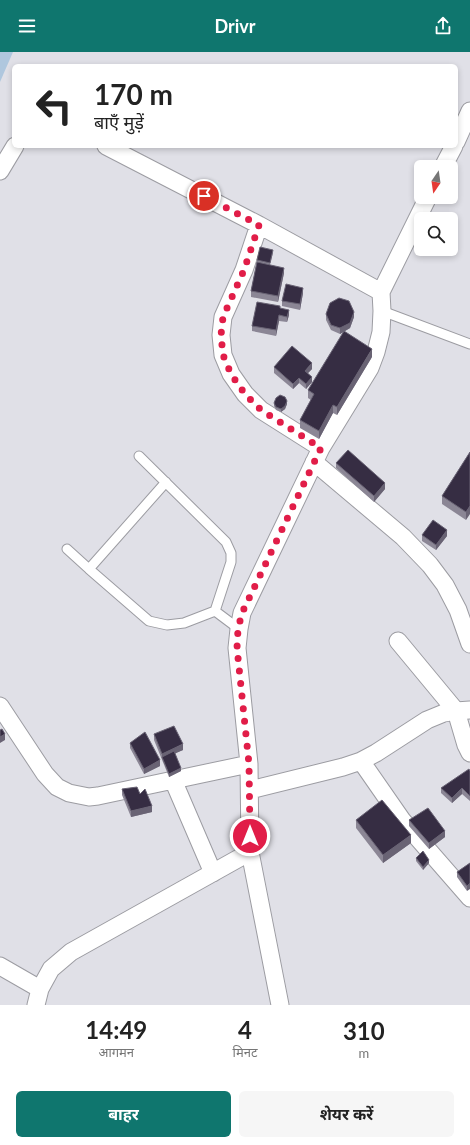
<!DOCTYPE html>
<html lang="hi">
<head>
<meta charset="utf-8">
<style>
	:root { --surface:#fff; --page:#f6f6f6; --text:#222; --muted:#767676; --accent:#0f766e }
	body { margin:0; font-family:Lato,"Noto Sans Devanagari",sans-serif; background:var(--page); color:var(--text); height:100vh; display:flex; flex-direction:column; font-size:15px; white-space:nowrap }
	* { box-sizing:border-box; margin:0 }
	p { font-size:13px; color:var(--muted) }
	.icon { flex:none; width:22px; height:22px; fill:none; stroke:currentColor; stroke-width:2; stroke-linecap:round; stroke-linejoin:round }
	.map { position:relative; height:953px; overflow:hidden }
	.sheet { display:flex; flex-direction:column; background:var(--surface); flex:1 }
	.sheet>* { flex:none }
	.top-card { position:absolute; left:12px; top:12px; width:446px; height:84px; border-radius:6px; box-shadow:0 2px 6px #0003; background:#fff; color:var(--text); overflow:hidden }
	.needle { width:26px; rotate:193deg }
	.fabs { position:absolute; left:414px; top:108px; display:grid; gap:8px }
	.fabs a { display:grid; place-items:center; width:44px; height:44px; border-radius:6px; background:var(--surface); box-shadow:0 2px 6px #0003; font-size:20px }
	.pin { position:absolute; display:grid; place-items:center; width:34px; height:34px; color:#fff; margin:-17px; border:2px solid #fff; border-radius:50%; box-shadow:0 1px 4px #0007 }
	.me { position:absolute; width:44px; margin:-22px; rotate:0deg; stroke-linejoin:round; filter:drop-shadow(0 0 3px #0008) }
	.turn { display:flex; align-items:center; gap:14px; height:84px; padding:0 16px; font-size:18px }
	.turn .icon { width:52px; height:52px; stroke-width:2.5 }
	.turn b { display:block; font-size:28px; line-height:34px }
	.eta { display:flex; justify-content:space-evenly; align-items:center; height:68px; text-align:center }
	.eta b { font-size:24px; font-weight:700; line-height:28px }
	.cta { display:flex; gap:8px; margin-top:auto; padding:8px 16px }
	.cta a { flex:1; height:46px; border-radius:6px; background:var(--accent); color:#fff; font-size:16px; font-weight:700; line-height:46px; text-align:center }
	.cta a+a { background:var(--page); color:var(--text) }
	header { display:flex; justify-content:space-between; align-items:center; height:52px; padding:0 16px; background:var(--accent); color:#fff; font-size:18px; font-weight:700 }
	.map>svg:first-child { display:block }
	.water { fill:#afc7de }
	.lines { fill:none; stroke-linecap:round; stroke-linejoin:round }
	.lane-casing { stroke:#9c9ca2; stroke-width:11 }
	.street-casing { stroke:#9c9ca2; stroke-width:19 }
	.lane { stroke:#fff; stroke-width:9 }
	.street { stroke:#fff; stroke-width:17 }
	.wall { fill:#8b8695 }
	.shaded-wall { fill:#696374 }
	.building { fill:#362d43; stroke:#696374 }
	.route { stroke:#e11d48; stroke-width:7; stroke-dasharray:0 12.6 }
</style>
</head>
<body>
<header><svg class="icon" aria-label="menu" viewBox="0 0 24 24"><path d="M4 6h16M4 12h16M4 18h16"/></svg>Drivr<svg class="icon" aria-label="share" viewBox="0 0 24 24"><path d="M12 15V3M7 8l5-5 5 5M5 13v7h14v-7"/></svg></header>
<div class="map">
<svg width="470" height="953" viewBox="0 0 470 953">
	<rect width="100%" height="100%" fill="#e0e0e7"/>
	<path class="water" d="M0,0h13l-13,30z"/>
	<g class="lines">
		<g class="lane-casing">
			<path id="lane" d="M382,259l88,33
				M139,404l87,86 5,11v9l-16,49 24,18
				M67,497l22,20 60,52 18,4 17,-2 31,-12
				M89,517l77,-87"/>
		</g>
		<g class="street-casing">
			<path id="street" d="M456,90l14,-31
				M106,94l153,79 122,67 1,19 -1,21 -5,20 -6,16 -49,80 -79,165 -3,16 -2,19 12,116 1,88
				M443,115l11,-21
				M0,119l15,-25
				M259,173l-15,45 -21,47 -2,18 2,20 8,19 14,20 16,16 60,38
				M381,240l47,-95
				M314,410l89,75 27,28 15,20 13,25 12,34
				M398,589l58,70 10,34 4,8
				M0,654l45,68 12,13 12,6 20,4 9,-1 151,-32
				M361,709l41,59 68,78
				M173,728l40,93
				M250,738l93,-23 18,-6 15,-8 51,-33 17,-7 12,-2 14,-1
				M0,914l40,23
				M36,953l4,-16 11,-20 20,-17 179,-100 30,153"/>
		</g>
		<use href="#lane" class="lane"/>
		<use href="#street" class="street"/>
	</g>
	<path class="wall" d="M273,201l-3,12 14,8 -6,29 -27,-5v-6l6,-31z
		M303,241l-3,17 -18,-4v-5z
		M280,256l9,7 -2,7 -8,-1 -3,15 -24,-5v-5z
		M326,262l28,3 -4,11 -10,6 -9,-4 -5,-10z
		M372,305l-35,58 -4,-2 -14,26 -19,-11v-8l11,-20 -3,-2v-8z
		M274,315l38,2 -4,4 4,9 -6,7 -7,-6 -6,6 -19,-16z
		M274,351l13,1 -2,5 -4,3 -5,-2 -2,-4z
		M470,400l-4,68 -24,-16v-8z
		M336,411l49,26 -11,13 -38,-34z
		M422,483l25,1 -11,14 -14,-9z
		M154,682l29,16 -8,3 6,18 -12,6 -15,-37z
		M130,691l30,23 -16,8 -14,-26z
		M470,719v30l-8,-7 -10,9 -11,-10v-5z
		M122,737l18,5 12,18 -21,5 -9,-22z
		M356,768l55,23 -28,20 -27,-35z
		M409,768l36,17 -16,12 -20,-23z
		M416,806l13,5 -6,7 -7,-9z
		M470,811l-3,28 -10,-14v-5z"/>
	<path class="shaded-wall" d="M284,216v5l-6,29v-6z
		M303,236v5l-3,17v-6z
		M289,258v5l-2,7v-5z
		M354,260v5l-4,11 -10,6v-6z
		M279,263v6l-3,15v-6z
		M372,297v8l-35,58v-8z
		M312,311v6l-7,7v-5z
		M312,325v5l-6,7v-5z
		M299,326v5l-6,6v-5z
		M287,349v3l-2,5 -4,3v-3z
		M333,353v8l-14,26v-8z
		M385,431v6l-11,13v-6z
		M470,454v8l-4,6v-8z
		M447,478v6l-11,14v-5z
		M5,682v6l-5,3v-6z
		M183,692v6l-20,9 -1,-2v-3z
		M160,708v6l-16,8v-5z
		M181,716v3l-12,6v-3z
		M462,736v6l-10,9v-5z
		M152,754v6l-21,5v-6z
		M445,779v6l-16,12v-6z
		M411,783v8l-28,20v-8z
		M429,808v3l-6,7v-3z
		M470,831v6l-3,2v-5z"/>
	<path class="building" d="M260,195l13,3 -3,13 -13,-3z
		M257,210l27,6 -6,28 -27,-5z
		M286,232l17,4 -3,16 -18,-3z
		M339,246l10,3 5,11 -4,11 -10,5 -9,-3 -5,-11 4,-11z
		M257,250l23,4v2l9,2 -2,7 -8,-2 -3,15 -24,-4z
		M344,279l28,18 -35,58 -4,-2 -14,26 -19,-11 14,-26 -6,-4z
		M292,294l20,17 -7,8 7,6 -6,7 -7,-6 -6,6 -19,-17z
		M280,343l5,2 2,4 -2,5 -4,3 -5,-2 -2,-4 2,-5z
		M348,398l37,33 -11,13 -38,-33z
		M470,400v54l-4,6 -24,-16z
		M433,468l14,10 -11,15 -14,-10z
		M174,674l9,18 -21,10 -8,-20z
		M2,677l3,5 -5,3v-7z
		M145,680l15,28 -16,9 -14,-26z
		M174,699l7,17 -12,6 -7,-17z
		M469,717l1,2v25l-8,-8 -10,10 -11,-10z
		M137,735l3,7 5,-5 7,17 -21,5 -9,-22z
		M382,748l29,35 -28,20 -27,-35z
		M428,756l17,23 -16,12 -20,-23z
		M423,799l6,9 -6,7 -7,-9z
		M470,811v20l-3,3 -10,-14z"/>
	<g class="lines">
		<path class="route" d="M204,144l55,29 -15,45 -21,47 -2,18 2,20 8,19 14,20 16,16 60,38 -79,165 -4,16 -1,19 12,116 1,72"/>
	</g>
</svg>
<div class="fabs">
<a><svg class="needle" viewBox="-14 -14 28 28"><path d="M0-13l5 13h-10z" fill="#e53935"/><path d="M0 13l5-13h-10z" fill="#767676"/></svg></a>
<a><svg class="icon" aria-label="search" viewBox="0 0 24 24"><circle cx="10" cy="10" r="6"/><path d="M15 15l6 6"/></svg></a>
</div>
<div class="pin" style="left:204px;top:144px;background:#d93025"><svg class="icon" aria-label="arrive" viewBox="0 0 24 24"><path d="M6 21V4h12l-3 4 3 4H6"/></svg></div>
<svg class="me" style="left:250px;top:784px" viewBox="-20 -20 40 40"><circle r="17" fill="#e11d48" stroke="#fff" stroke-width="3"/><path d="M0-11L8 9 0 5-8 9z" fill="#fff"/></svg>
<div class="top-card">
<div class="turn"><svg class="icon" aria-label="left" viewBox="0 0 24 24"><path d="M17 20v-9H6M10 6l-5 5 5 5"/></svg><div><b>170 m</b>बाएँ मुड़ें</div></div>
</div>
</div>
<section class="sheet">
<div class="eta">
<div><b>14:49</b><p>आगमन</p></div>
<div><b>4</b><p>मिनट</p></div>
<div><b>310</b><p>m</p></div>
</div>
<div class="cta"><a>बाहर</a><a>शेयर करें</a></div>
</section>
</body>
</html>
